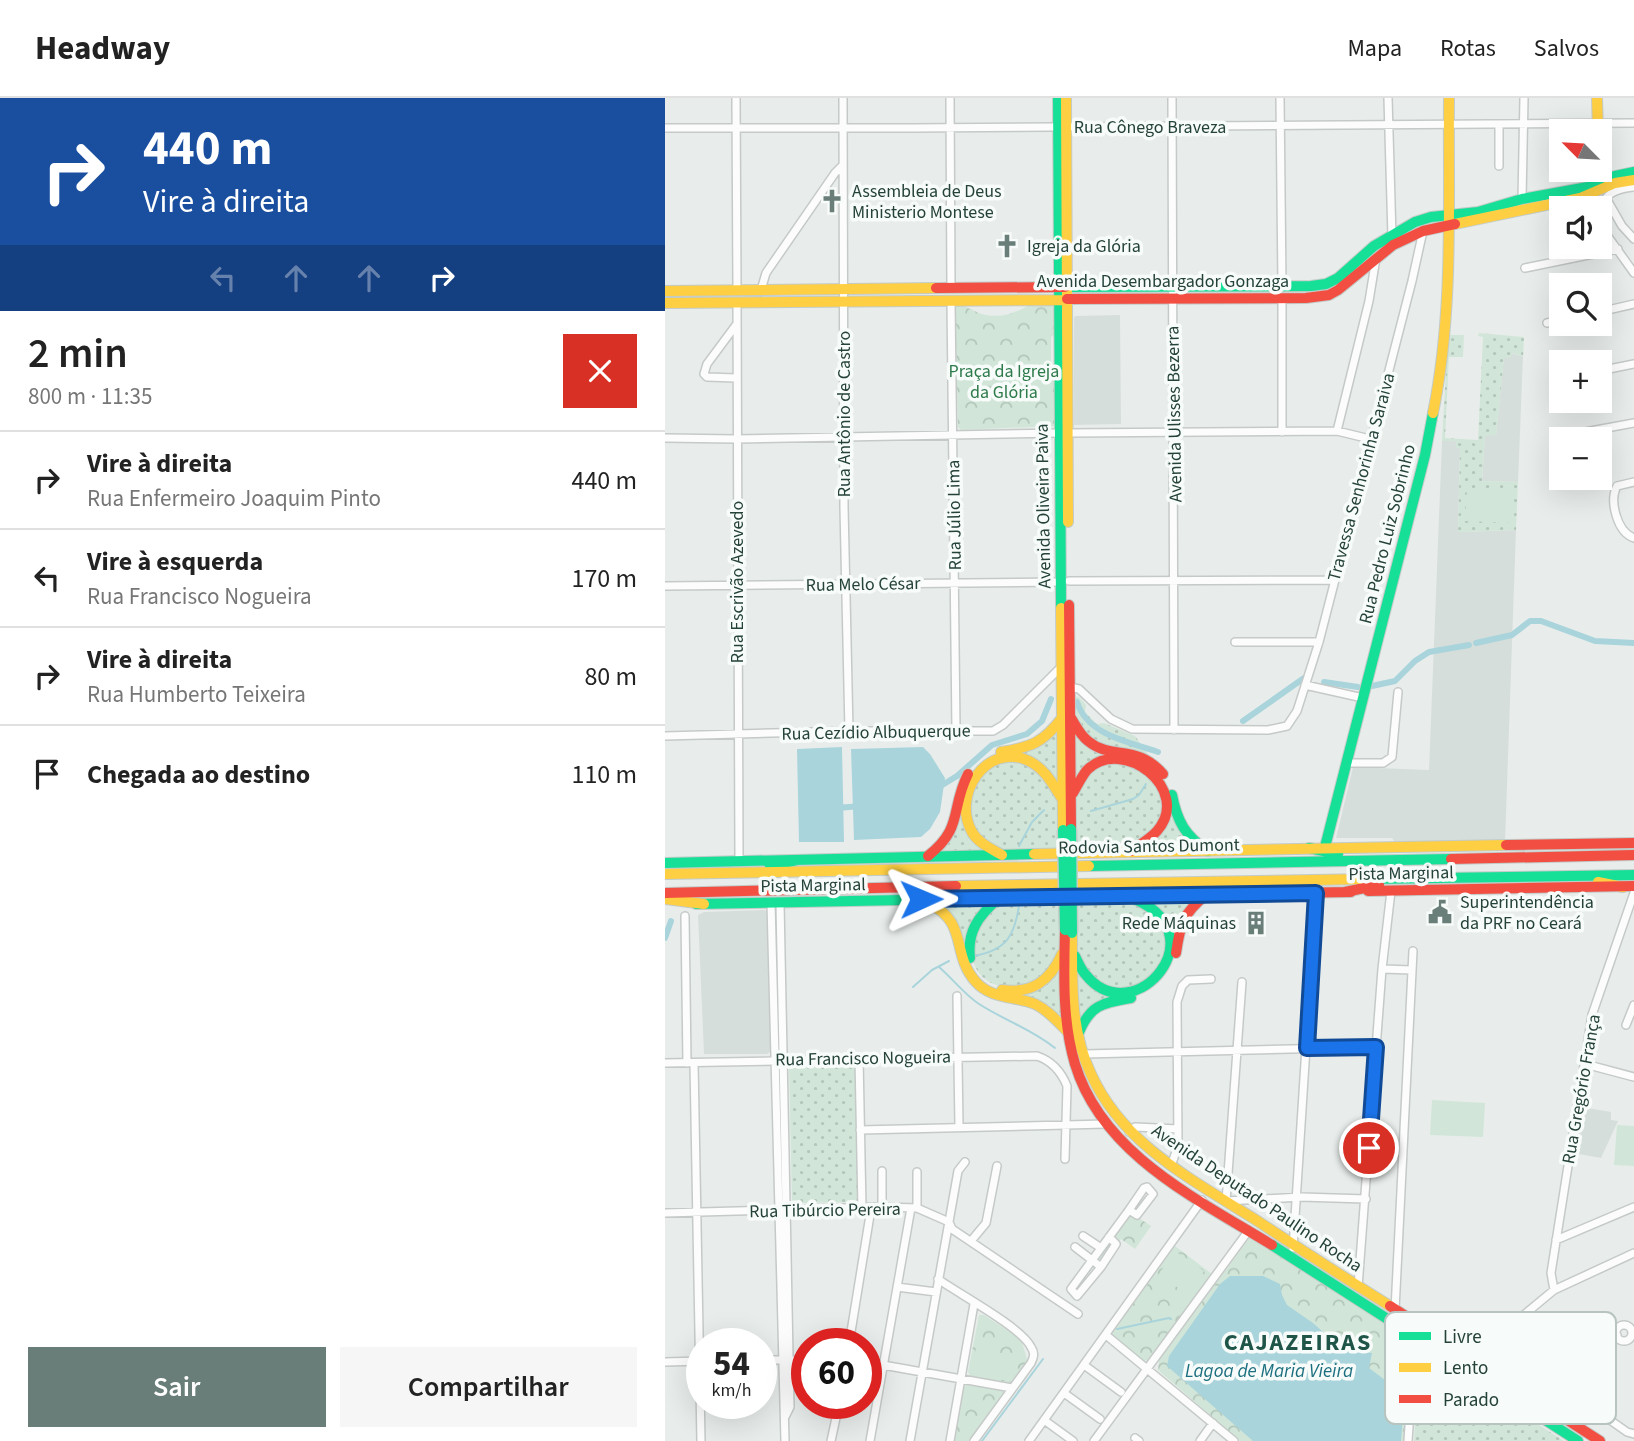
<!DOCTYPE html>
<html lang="pt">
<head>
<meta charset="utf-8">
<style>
	:root { --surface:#fff; --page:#f6f6f6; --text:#222; --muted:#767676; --line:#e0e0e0; --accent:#697e78 }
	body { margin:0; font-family:"Source Sans 3",sans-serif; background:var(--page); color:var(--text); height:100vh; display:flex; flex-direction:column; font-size:26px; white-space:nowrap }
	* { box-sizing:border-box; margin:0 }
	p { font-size:23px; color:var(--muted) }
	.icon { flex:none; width:38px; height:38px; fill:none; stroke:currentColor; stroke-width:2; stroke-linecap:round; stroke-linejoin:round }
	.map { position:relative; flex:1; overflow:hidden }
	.details { display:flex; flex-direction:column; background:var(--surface); width:665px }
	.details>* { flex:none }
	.top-card { background:#1a4fa0; color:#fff; overflow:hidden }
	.needle { width:46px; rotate:294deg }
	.tools { position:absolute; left:884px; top:21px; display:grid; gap:14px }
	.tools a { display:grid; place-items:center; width:63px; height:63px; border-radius:0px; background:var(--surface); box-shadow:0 7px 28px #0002; font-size:35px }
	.speed { position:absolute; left:21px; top:1230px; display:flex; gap:14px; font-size:35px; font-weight:700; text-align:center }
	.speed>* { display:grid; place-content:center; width:91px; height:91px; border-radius:50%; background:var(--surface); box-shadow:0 7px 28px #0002; line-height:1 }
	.speed small { font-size:18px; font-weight:400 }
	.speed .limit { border:10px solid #d22; background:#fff; color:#111 }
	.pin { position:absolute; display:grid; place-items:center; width:60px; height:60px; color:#fff; margin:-30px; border:4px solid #fff; border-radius:50%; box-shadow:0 2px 7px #0007 }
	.me { position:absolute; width:77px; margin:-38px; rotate:89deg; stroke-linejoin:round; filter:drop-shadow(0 0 5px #0008) }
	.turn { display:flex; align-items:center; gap:24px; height:147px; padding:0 28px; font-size:32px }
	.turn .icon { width:91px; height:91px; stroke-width:2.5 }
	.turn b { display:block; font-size:49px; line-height:60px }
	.lanes { display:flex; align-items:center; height:66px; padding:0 28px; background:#0003; justify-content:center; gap:35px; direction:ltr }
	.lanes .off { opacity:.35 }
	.round { display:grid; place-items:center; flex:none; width:74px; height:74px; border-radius:0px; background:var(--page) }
	.headline { display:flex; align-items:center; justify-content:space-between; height:119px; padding:0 28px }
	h1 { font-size:42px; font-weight:600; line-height:52px }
	.action { display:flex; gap:14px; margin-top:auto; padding:14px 28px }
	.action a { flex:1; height:80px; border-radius:0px; background:var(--accent); color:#fff; font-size:28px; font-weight:600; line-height:80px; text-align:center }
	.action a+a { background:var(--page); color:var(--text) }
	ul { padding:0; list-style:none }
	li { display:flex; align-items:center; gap:21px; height:98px; padding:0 28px; border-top:2px solid var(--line) }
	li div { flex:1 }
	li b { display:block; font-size:26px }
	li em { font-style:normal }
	header { display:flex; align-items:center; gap:42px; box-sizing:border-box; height:98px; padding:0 35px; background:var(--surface); border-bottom:2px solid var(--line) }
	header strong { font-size:33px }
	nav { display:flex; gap:38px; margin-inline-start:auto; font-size:24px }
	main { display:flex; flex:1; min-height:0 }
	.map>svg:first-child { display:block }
	.built { fill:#d6dedb }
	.grass { fill:url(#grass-dots) }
	.park { fill:url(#park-crowns) }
	.garden { fill:#d1e6d8 }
	.water { fill:#a9d4db }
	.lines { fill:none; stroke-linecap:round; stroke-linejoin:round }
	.stream { stroke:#a9d4db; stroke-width:2 }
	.canal { stroke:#a9d4db; stroke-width:6 }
	.street-casing { stroke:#c5cac8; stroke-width:10 }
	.fast-casing { stroke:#c3cbc8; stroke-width:12 }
	.slow-casing { stroke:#c3cbc8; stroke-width:12 }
	.jam-casing { stroke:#c3cbc8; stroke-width:12 }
	.street { stroke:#fcfcfc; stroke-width:7 }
	.fast { stroke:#16e098; stroke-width:10 }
	.slow { stroke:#ffcf43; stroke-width:10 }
	.jam { stroke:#f24e42; stroke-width:10 }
	.fast-bridge-casing { stroke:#c3ccc9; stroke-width:13; stroke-linecap:butt }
	.fast-bridge { stroke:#16e098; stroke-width:10 }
	.route-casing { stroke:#114b97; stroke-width:18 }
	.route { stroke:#1a73e8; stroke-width:12 }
	.labels { text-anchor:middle; stroke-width:7; stroke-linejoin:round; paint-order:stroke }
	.street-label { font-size:18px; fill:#24423a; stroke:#f7fbf9 }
	.poi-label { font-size:18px; fill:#24423a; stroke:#f7fbf9; text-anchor:start }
	.park-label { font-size:18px; fill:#2d7a4b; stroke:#f7fbf9 }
	.water-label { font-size:19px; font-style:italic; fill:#1c6f80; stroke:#f7fbf9 }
	.district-label { font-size:24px; font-weight:bold; letter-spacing:2px; fill:#1f5548; stroke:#f7fbf9 }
	.key { fill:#f7fbf9; stroke:#b8c4c0; stroke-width:2 }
	.key-label { font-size:19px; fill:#24423a }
</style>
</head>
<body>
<header>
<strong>Headway</strong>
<nav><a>Mapa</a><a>Rotas</a><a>Salvos</a></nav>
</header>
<main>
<section class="details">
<div class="top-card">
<div class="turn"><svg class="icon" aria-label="right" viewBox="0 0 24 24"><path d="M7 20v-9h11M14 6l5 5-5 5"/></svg><div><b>440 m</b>Vire à direita</div></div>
<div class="lanes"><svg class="icon off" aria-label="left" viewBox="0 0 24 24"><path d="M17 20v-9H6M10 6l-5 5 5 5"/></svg><svg class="icon off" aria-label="ahead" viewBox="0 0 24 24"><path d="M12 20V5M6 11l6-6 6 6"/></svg><svg class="icon off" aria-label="ahead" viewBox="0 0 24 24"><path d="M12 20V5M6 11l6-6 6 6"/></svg><svg class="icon" aria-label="right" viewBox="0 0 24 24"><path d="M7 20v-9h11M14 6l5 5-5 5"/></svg></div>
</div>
<div class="headline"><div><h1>2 min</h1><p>800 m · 11:35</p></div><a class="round" style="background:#d93025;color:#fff"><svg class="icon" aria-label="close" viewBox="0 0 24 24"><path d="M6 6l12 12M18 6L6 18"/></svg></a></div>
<ul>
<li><svg class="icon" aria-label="right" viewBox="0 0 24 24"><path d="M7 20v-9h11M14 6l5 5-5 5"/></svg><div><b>Vire à direita</b><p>Rua Enfermeiro Joaquim Pinto</p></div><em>440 m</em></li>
<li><svg class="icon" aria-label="left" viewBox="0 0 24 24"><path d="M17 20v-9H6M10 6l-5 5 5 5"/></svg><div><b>Vire à esquerda</b><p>Rua Francisco Nogueira</p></div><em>170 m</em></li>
<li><svg class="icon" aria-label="right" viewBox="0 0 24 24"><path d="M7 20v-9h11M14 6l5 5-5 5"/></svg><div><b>Vire à direita</b><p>Rua Humberto Teixeira</p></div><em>80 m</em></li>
<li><svg class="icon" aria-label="arrive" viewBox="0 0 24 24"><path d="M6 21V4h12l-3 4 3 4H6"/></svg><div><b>Chegada ao destino</b></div><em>110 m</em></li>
</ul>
<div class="action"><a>Sair</a><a>Compartilhar</a></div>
</section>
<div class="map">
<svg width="969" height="1343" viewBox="0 0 969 1343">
	<defs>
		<pattern id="grass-dots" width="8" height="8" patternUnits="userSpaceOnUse" patternTransform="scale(1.75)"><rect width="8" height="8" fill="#d1e6d8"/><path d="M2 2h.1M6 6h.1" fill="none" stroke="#b3c6ba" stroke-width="1.8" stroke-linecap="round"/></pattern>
		<pattern id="park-crowns" width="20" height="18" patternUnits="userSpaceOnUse" patternTransform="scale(1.75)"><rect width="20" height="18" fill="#d1e6d8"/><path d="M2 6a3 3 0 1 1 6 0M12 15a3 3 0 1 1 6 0" fill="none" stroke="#b3c6ba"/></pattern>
	</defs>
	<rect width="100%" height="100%" fill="#e8edeb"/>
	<path class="built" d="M455,217l1,109 -47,1v-107l1,-2z
		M847,255l11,4 -5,125 -36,-1 3,-46h11l8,-78z
		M777,343h15l3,7 -2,84 58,-2 -11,313 -111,-2 -2,-3h-56l17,-71 76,3z
		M100,812l4,5 2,136 -4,3h-63l-6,-139 6,-3z
		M917,1009l29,5v8l7,1 -17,37 -28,-5z"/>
	<path class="grass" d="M814,235l45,4 -1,20 -10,-4 -3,5h-6l-8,77 -11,1 -3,45 36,1 -2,48 -58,2 2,-83 -4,-1v-7h-14l6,-106h16l-1,22h-14l-4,81 33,2 5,-103 -5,-1z
		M408,598l6,1 7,8 -1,7 12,12 7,-1 31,13 15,21c-41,-10 -73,-10 -77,-61z
		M408,629c29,41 57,15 84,43 25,27 3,54 41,79h-55c69,-51 -19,-138 -69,-66z
		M393,630l1,56 -20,-22h-52l-26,49 31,42 -58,1 6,-4 31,-76 15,-14z
		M342,663l29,6 21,29v55c-22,1 -44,5 -64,-4 -30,-13 -32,-60 -7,-78 6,-4 14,-6 21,-8z
		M452,663l23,5 22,26 1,15 -2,13 -30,28 -56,3 1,-56 14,-24z
		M533,800l-24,53 -25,38 -14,7 -29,2 -27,24 -3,-54 14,17 57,3 25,-44 -29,-45z
		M393,801c1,19 4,41 -1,59 -12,41 -84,40 -85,-6 0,-5 2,-11 3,-16 2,-13 11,-26 25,-32 16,-8 41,-4 58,-5z
		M460,801c16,5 30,13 39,29 13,24 -15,65 -43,61 -8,-1 -18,-5 -26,-7l-19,-30 -1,-52z
		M327,804c-74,48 23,140 68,66l2,55c-9,-10 -18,-18 -30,-23 -18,-6 -36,-2 -51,-16 -29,-26 -5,-54 -46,-81z
		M192,966l3,138 -64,1 -4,-2 -3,-134z
		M776,1263l112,73 11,7h-150l2,-42z"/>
	<path class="park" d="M366,206l25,2 -1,28 -4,3v38l4,6 1,45 -95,4 -3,-3 -3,-122c12,0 17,6 27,9 18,5 34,-1 49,-10z
		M465,1114l21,14 -16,23 -14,-10 -19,26 -7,-5z
		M586,1138l158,100 -5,105h-164l-82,-71 1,-10z
		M510,1148l37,28 -64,86 -4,1 -33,-25 1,-3z
		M314,1217h5l37,24 7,23 -16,22 -42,-8 -2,-4z
		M300,1285l37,7 3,4 -34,47h-18l9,-54z"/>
	<path class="garden" d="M802,390l47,3 -2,32 -47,-2z
		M767,1002l53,3 -2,34 -53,-2z
		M952,1027l17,1v40l-20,-1z
		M510,1153l29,20 -16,24 -29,-21z
		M311,1250l41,9 -5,25 -41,-9z"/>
	<path class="water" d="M177,649l2,95h-45l-2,-93z
		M258,649l7,7 15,24 -5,34 -10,17 -9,8 -67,3 -3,-91z
		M565,1178h33l17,8 2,11 5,10 26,18 29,26 30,4 -3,15 20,15 16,7 -4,51h-148l-86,-75 2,-10 51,-72z"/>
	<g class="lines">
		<path class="stream" d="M426,713l42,-12 6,-4 7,-11
			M354,748l13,-24 12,-12
			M309,858c32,-6 40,-19 45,-50
			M274,869c14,12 25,27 40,37 25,16 52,25 76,44
			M248,889l19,-17 17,-9
			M452,1231l52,-11 2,1
			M317,1343l61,-82"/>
		<path class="canal" d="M811,545l36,-8 18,-14h11l54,20 39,2
			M659,584l34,5
			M707,588l23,-5 20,-20 14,-9 40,-7
			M412,604c10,33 52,40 81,50
			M578,623l61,-43
			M274,689l18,-11 35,-31 35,-11 15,-13 9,-22
			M172,710l24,-2
			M0,840l6,-17"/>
		<g class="street-casing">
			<path id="street" d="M71,0l1,192
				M178,0l1,409 5,224
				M285,0l1,190
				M507,0l2,632
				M615,0l2,188
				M723,0l4,139
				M0,30h247l722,-5
				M834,68v-41
				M969,89c-10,1 -22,3 -28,11l16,28 12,13
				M925,94l4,16
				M857,101l2,-101
				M934,126l35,49
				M860,170l93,-19
				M96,192l5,-17 69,-100 8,-8
				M617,199v135
				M286,202l5,430
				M72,205l2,558
				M934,214l35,-8
				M882,225l14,-3
				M71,227l-29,39 -3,10 3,3 29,1
				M934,273l35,-7
				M672,333l32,-130 7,-43
				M920,334l49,-9
				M403,335l269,-2 33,8
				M0,340l71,1 324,-6
				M969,384l-17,4c-8,15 0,46 17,52
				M404,483l265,-1
				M0,488l397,-4
				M570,544h84
				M640,587l58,13
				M405,589l9,2 32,30 21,10 136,1 19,-4 10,-15 22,-69 93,-361 11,-50
				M0,638l184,-5h144l10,-6 58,-58
				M683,665h35l9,-6 6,-65
				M106,805l14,538
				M115,805l10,504 -5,10
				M20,818l2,147
				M717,871l30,1
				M577,884l-16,219 75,-4 65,2
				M292,898l2,131
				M961,927l8,-20
				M419,956l292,-7
				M194,960l3,151
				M0,965l372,-7c15,5 24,15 30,30l-2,73
				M29,965l7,378
				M920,966l49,13
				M195,1032l246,-6
				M464,1034l6,-5 43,2
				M506,1068l7,-20 -1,-144 5,-16 6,-6 23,-1
				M482,1089l6,7 -16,21 -8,-5 15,-22z
				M217,1109v-36
				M252,1110v-36
				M0,1115l217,-6 35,1 32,14 3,7 126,85
				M418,1138l18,12
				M891,1142l78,-33
				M306,1143l15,-18 11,-57
				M410,1149l26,20 -24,29 -6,-7c19,-26 39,-53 58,-79
				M628,1150l23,-355
				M436,1169l15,-23 -7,-7
				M273,1181c21,15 83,48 93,68 4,6 3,10 0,16l-57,78
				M232,1189l39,5
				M693,1189l24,-318 9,-78
				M889,1192l-3,-17 41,-258 42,-122
				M730,1212l18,-359
				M854,1221l55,36 -29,51
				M951 1235a8 8 0 1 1 16 0a8 8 0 1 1-16 0Z
				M441,1237l128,106
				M184,1246l22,-135
				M909,1257l20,-14 23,-6
				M96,1262h46
				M0,1264l37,-1
				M201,1264l146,26
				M811,1264l43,-43 35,-29 80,-37
				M419,1267l37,27
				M894,1286l68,48 7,2
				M399,1295l36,26
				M379,1322l29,21
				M470,1340l4,3
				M166,1343l8,-37
				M205,1343l41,-233
				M245,1343l48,-270 7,-9
				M285,1343l24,-137
				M364,1343l173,-241
				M429,1343l155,-211
				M535,1343l13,-18
				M743,1343l7,-103"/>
		</g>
		<g class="fast-casing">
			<path id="fast" d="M393,0l3,510
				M402,189l244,-1 15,-2 12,-6 36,-32 41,-24 16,-5 47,-5 44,-13 66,-12 27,-11 19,-4
				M507,697c5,26 13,41 36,56
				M660,749l100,-392 8,-42
				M644,750l29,6
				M0,765l369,-9
				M105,768l27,-6
				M424,768l362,-7
				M704,781l265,-4
				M31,806l469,-9
				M410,858c3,6 6,14 11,19 48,59 137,-44 43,-78
				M305,860c-3,-26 8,-42 28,-59
				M414,934c12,-28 24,-29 52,-34
				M607,1147l306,196"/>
		</g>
		<g class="slow-casing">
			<path id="slow" d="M401,0l2,424
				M932,0l1,33
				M790,126l125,-26 35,-15 19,-3
				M0,193l271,-3
				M0,205l399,-3
				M768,315c21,-103 15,-210 16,-315
				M396,510l2,222
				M336,654c30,-5 42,-9 61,-34
				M369,756l472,-9
				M337,757c-10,-6 -24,-12 -30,-23 -21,-37 15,-91 57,-71 16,8 23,22 32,36
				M0,776l424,-8
				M933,784l25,5
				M291,788l413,-7
				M0,801l39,5
				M262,804c43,21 23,51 49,80 15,17 39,14 59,22 13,6 23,18 33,28
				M407,835c0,48 -2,97 19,141 32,71 102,106 165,146 44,29 89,58 134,86
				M337,892c30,4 48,-9 60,-36"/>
		</g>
		<g class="jam-casing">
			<path id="jam" d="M271,190l129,-1
				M402,201l239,-1 23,-3 9,-5 55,-45 30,-14 32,-7
				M404,507l2,224
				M406,620c5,8 9,17 17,23 24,20 48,2 75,33
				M408,695c4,-7 9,-17 14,-23 36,-35 106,20 70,61 -7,8 -18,14 -26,20
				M841,747l128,-2
				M263,758c36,-29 22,-46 40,-82
				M786,761l183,-4
				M703,793l266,-5
				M680,794l34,-7
				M0,795l291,-7
				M500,797l186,-3
				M400,832c-1,44 -3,90 10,134 27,90 122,135 197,181
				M511,855c4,-28 7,-40 30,-58
				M725,1208l210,135"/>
		</g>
		<use href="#street" class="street"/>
		<use href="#fast" class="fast"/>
		<use href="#slow" class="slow"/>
		<use href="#jam" class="jam"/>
		<g class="fast-bridge-casing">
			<path id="fast-bridge" d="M406,731l1,104
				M398,732l2,100"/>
		</g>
		<use href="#fast-bridge" class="fast-bridge"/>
	</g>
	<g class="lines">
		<g class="route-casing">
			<path id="route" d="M256,801l395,-6 -9,155 69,-1 -7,101"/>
		</g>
		<use href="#route" class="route"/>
	</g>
	<defs>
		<g id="church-bare" transform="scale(1.89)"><path d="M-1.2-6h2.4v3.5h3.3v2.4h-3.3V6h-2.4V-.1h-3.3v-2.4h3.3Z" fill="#697e78" stroke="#f7fbf9" stroke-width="2.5" paint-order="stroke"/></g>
		<g id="civic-bare" transform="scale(1.89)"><path d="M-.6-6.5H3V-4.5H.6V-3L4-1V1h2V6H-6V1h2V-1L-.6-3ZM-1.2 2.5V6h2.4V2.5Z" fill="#697e78" stroke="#f7fbf9" stroke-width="2.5" paint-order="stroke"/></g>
		<g id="building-bare" transform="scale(1.89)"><path d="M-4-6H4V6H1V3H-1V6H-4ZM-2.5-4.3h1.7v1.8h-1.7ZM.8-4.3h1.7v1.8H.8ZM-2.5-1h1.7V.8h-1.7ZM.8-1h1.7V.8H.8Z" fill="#697e78" stroke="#f7fbf9" stroke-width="2.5" paint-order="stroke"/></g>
	</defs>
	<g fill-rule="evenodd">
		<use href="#church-bare" x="167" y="103"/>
		<use href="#church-bare" x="342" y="148"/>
		<use href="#civic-bare" x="775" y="814"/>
		<use href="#building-bare" x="591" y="825"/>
	</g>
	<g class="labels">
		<g class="street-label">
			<text x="485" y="35">Rua Cônego Braveza</text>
			<text x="498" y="189">Avenida Desembargador Gonzaga</text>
			<text transform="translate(179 316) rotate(-90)" y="6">Rua Antônio de Castro</text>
			<text transform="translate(509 316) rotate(-91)" y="6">Avenida Ulisses Bezerra</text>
			<text transform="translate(696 379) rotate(-75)" y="6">Travessa Senhorinha Saraiva</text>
			<text transform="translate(378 408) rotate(-91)" y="6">Avenida Oliveira Paiva</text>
			<text transform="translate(289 417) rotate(-91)" y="6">Rua Júlio Lima</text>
			<text transform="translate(722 436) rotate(-76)" y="6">Rua Pedro Luiz Sobrinho</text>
			<text transform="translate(72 484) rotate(-90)" y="6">Rua Escrivão Azevedo</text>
			<text transform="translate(198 486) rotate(-1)" y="6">Rua Melo César</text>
			<text transform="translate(211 634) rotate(-1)" y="6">Rua Cezídio Albuquerque</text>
			<text transform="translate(484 748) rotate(-1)" y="6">Rodovia Santos Dumont</text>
			<text transform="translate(736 775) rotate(-1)" y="6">Pista Marginal</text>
			<text transform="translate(148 787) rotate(-1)" y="6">Pista Marginal</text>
			<text transform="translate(198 960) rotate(-1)" y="6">Rua Francisco Nogueira</text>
			<text transform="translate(916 991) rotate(-80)" y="6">Rua Gregório França</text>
			<text transform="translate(592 1100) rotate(34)" y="6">Avenida Deputado Paulino Rocha</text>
			<text transform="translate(160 1112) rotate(-1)" y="6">Rua Tibúrcio Pereira</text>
		</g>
		<g class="poi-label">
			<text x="187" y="99">Assembleia de Deus<tspan x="187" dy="21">Ministerio Montese</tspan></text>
			<text x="362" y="154">Igreja da Glória</text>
			<text x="795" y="810">Superintendência<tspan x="795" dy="21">da PRF no Ceará</tspan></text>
			<text x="571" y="831" text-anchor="end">Rede Máquinas</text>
		</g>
		<g class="park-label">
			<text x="339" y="279">Praça da Igreja<tspan x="339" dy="21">da Glória</tspan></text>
		</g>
		<g class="water-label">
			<text x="604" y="1279">Lagoa de Maria Vieira</text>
		</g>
		<g class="district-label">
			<text x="633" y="1252">CAJAZEIRAS</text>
		</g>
	</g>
	<rect x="720" y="1214" width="231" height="112" rx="10" class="key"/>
	<rect x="734" y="1234" width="32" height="8" fill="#16e098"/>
	<rect x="734" y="1265" width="32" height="9" fill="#ffcf43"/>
	<rect x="734" y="1297" width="32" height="8" fill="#f24e42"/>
	<g class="key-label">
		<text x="778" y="1245">Livre</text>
		<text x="778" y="1276">Lento</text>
		<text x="778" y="1308">Parado</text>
	</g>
</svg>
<div class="tools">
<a><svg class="needle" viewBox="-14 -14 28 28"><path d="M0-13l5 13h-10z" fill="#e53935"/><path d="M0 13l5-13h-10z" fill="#767676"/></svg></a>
<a><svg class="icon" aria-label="sound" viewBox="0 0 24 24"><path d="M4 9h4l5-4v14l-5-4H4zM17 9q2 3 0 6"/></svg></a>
<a><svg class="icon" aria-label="search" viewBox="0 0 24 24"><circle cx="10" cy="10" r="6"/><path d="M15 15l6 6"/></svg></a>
<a>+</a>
<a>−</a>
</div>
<div class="speed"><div>54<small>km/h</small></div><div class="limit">60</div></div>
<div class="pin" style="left:704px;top:1050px;background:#d93025"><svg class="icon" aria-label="arrive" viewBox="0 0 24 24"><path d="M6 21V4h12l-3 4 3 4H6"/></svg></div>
<svg class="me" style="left:256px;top:801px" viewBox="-20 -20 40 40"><path d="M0-17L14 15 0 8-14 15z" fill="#1a73e8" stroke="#fff" stroke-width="4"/></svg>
</div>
</main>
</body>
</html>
